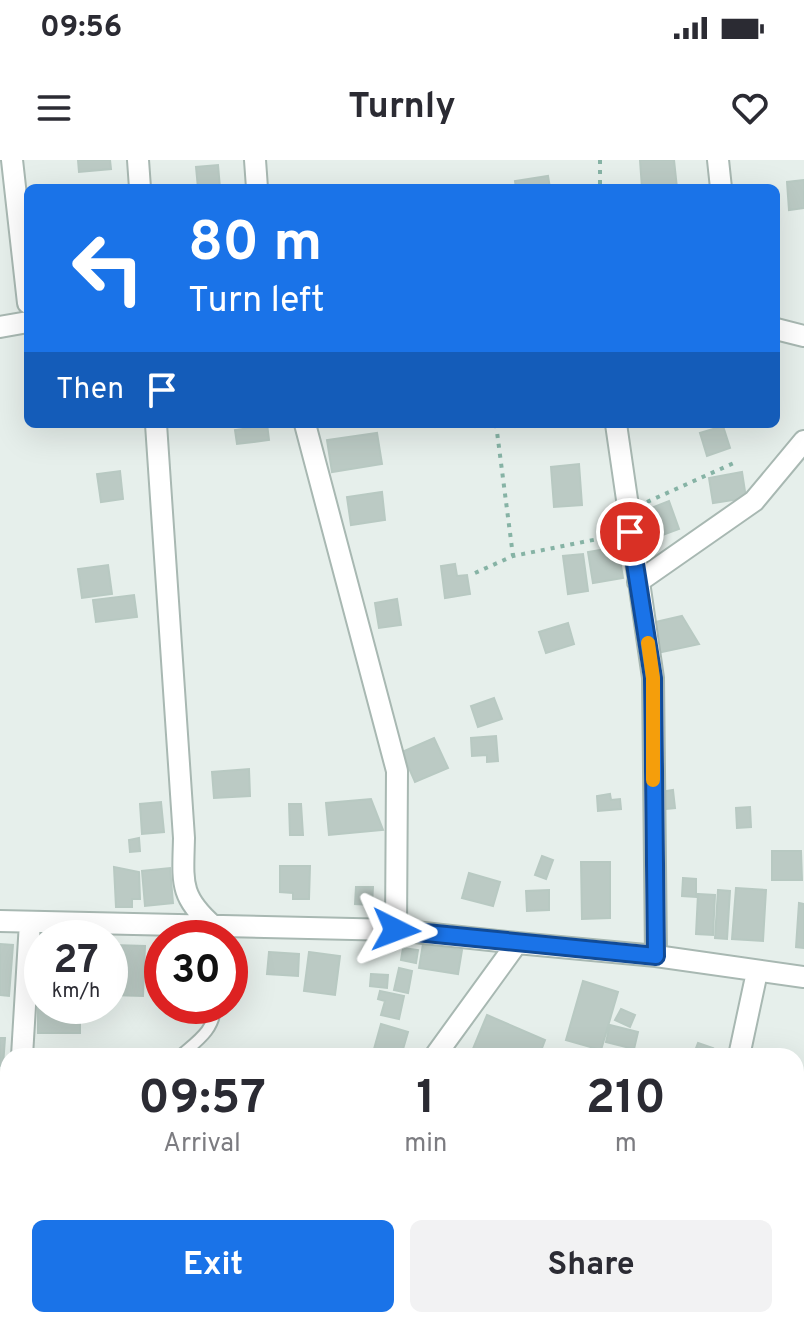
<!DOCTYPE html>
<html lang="en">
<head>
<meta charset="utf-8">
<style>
	:root { --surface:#fff; --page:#f2f2f3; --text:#2b2b33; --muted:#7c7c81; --accent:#1a73e8 }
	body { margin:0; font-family:Overpass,sans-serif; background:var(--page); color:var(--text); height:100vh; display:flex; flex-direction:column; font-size:30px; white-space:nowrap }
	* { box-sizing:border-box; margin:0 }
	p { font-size:26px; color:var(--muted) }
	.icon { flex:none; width:44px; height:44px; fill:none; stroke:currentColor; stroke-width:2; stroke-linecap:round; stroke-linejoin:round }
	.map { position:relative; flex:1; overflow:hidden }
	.panel { position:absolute; left:0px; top:888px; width:804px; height:280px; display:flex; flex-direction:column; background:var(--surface); border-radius:24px 24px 0 0; box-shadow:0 8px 32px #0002 }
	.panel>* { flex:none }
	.banner { position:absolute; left:24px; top:24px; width:756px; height:244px; border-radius:12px; box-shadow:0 8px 32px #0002; background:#1a73e8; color:#fff; overflow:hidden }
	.speed { position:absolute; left:24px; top:760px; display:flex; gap:16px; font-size:40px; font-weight:700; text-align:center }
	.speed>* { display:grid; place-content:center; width:104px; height:104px; border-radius:50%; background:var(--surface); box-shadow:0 8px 32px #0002; line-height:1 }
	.speed small { font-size:20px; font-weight:400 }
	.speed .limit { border:12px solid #d22; background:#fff; color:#111 }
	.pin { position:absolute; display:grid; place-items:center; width:68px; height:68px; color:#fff; margin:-34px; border:4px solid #fff; border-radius:50%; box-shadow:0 2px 8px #0007 }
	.me { position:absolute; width:88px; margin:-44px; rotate:93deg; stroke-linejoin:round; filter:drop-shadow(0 0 6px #0008) }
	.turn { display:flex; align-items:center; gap:28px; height:168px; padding:0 32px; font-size:36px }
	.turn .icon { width:104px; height:104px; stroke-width:2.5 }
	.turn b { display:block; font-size:56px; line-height:68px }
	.then { display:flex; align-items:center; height:76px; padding:0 32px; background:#0003; gap:16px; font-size:30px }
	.eta { display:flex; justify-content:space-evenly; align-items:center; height:136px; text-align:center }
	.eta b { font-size:48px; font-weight:700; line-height:56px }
	.action { display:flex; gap:16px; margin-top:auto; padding:16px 32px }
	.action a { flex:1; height:92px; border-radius:12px; background:var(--accent); color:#fff; font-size:32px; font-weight:700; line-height:92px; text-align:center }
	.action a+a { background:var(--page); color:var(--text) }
	.status { display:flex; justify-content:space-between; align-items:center; height:56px; padding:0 40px; background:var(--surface); direction:ltr }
	.status svg { height:22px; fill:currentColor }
	header { display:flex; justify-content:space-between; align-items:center; height:104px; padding:0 32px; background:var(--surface); font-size:36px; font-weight:700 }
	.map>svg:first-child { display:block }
	.building { fill:#bbcac4; stroke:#b8c9c2; stroke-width:2 }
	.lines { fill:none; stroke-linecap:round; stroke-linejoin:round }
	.service-casing { stroke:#a8b8b2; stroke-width:14 }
	.minor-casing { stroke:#a8b8b2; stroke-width:24 }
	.path { stroke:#86b3a5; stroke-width:4; stroke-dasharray:4 6; stroke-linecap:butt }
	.service { stroke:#fff; stroke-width:10 }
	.minor { stroke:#fff; stroke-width:20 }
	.route-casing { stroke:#114b97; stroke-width:20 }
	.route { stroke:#1a73e8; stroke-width:14 }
	.slow { stroke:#f59e0b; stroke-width:14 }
</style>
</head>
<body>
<div class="status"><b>09:56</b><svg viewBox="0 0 49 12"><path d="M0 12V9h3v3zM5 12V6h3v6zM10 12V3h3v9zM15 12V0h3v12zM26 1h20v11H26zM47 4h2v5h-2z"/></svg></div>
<header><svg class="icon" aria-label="menu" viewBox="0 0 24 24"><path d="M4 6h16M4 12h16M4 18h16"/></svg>Turnly<svg class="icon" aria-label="heart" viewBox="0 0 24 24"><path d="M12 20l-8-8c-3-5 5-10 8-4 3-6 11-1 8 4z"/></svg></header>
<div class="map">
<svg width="804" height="1168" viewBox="0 0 804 1168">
	<rect width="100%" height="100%" fill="#e6efeb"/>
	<path class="building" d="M78,0h32l1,9 -32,3z
		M640,0h34l3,28h-35z
		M218,5l2,23h-22l-2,-21z
		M548,16l2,12h-34l-1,-7z
		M804,20v28l-15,2 -2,-28z
		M249,264h18l2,16 -32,4 -2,-14 15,-2z
		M723,266l7,22 -23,8 -7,-23z
		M377,273l5,31 -50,8 -5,-32z
		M579,304l3,41 -28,2 -3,-40z
		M120,311l3,28 -22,3 -4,-28z
		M742,312l4,26 -33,5 -4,-25z
		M382,332l3,28 -34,5 -4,-28z
		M669,341l10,28 -38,14 -10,-27z
		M618,387l5,31 -30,5 -5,-31z
		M583,394l5,37 -20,3 -5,-38z
		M455,404l2,12 10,-1 3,19 -25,4 -4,-32z
		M108,405l4,29 -30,4 -4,-29z
		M134,435l3,22 -41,5 -3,-22z
		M397,439l4,26 -22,3 -4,-25z
		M682,456l17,28 -42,9 -6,-30z
		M568,463l6,21 -28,9 -7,-21z
		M494,538l8,21 -24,8 -7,-21z
		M496,576l2,25 -11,1v-7l-15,1 -1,-18z
		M434,578l14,30 -33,14 -13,-30z
		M249,609l1,27 -36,2 -2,-26z
		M673,630l2,18 -19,2 -2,-17z
		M610,634l1,6 9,-1 1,10 -23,2 -1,-15z
		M371,639l12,31 -54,5 -3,-32z
		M161,642l3,30 -22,2 -2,-30z
		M289,644h12l2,31h-13z
		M750,647l1,20 -14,1 -1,-20z
		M139,678l1,13 -10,1 -1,-12z
		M772,691h29l1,29h-30z
		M542,696l11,4 -7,19 -11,-4z
		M581,702h29v56l-28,1z
		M280,706h30l-1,33h-16v-6l-13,-1z
		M114,707l25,5 1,27h-8v8h-16z
		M170,708l3,35 -28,3 -3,-35z
		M469,713l31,9 -7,24 -31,-8z
		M683,718l13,1v18l-14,-1z
		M356,727h17l-1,18 -17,-1z
		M736,728l30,2 -3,51 -31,-2z
		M549,730v20l-22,1 -1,-20z
		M718,730l12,1 -3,48 -12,-1z
		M698,734l17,1 -2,40 -17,-1z
		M799,743l5,1v44l-8,-1z
		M0,784l13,1 -4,51 -9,-1z
		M423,784l39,6 -4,24 -39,-6z
		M113,785l32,1 -2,50 -32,-1z
		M403,788l15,2 -2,13 -15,-3z
		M269,792l30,2 -1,22 -31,-2z
		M309,792l31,4 -5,39 -31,-4z
		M399,808l13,3 -4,22 -14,-3z
		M371,814l17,1 -1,13 -17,-2z
		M583,821l35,11 -17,58 -35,-10z
		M380,831l24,5 -5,23 -18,-4 4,-14 -7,-2z
		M38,842l4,4h38v27h-42z
		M621,849l14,6 -5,12 -15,-7z
		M487,855l58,25 -6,16h-69z
		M381,864l27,8 -7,24 -27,-7z
		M610,865l28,7 -4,17 -28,-7z
		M0,878h5l-2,28h-3z
		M698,883l15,5 -3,8h-17z
		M744,888l34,5 -1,3h-35z
		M59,1160h33l-1,8h-34z
		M727,1160h35l23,3 -1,5h-58z"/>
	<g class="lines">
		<g class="service-casing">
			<path id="service" d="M180,896c17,-15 35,-26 35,-50"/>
		</g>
		<g class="minor-casing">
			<path id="minor" d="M12,0l16,143
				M138,0l2,28
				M255,0l2,28
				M718,0l3,28
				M0,167l28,-5
				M776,169l28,7
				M156,264l28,414c-1,44 -5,58 29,88
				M305,264l92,347 -1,159
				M616,264l37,254 3,278
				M638,422l116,-81 50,-60
				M0,761l396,9 121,13
				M22,896l8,-134
				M435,896l82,-113 139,13 148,21
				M739,896l18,-84
				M6,1168l2,-30
				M107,1168l2,-8
				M245,1168l4,-8
				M681,1168l2,-8"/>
		</g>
		<path class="path" d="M600,0v28
			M496,264l17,132
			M647,342l89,-40
			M475,413l38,-17 100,-20
			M353,1160l15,8"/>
		<use href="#service" class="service"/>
		<use href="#minor" class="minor"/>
	</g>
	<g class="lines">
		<g class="route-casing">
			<path id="route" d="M396,770l260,26 -3,-278 -23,-146"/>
		</g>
		<use href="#route" class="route"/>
		<path class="slow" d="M648,483l5,35v102"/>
	</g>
</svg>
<div class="speed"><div>27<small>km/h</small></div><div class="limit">30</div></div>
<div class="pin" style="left:630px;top:372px;background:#d93025"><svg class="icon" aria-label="arrive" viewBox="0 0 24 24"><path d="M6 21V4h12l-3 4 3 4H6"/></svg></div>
<svg class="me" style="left:396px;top:770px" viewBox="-20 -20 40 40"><path d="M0-17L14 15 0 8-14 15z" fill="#1a73e8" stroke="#fff" stroke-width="4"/></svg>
<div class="banner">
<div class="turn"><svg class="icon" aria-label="left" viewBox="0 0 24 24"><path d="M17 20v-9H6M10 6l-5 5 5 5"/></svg><div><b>80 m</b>Turn left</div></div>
<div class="then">Then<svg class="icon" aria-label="arrive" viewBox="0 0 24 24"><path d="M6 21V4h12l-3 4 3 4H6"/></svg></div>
</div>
<section class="panel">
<div class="eta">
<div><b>09:57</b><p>Arrival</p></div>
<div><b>1</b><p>min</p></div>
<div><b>210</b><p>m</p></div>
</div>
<div class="action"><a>Exit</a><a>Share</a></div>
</section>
</div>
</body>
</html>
